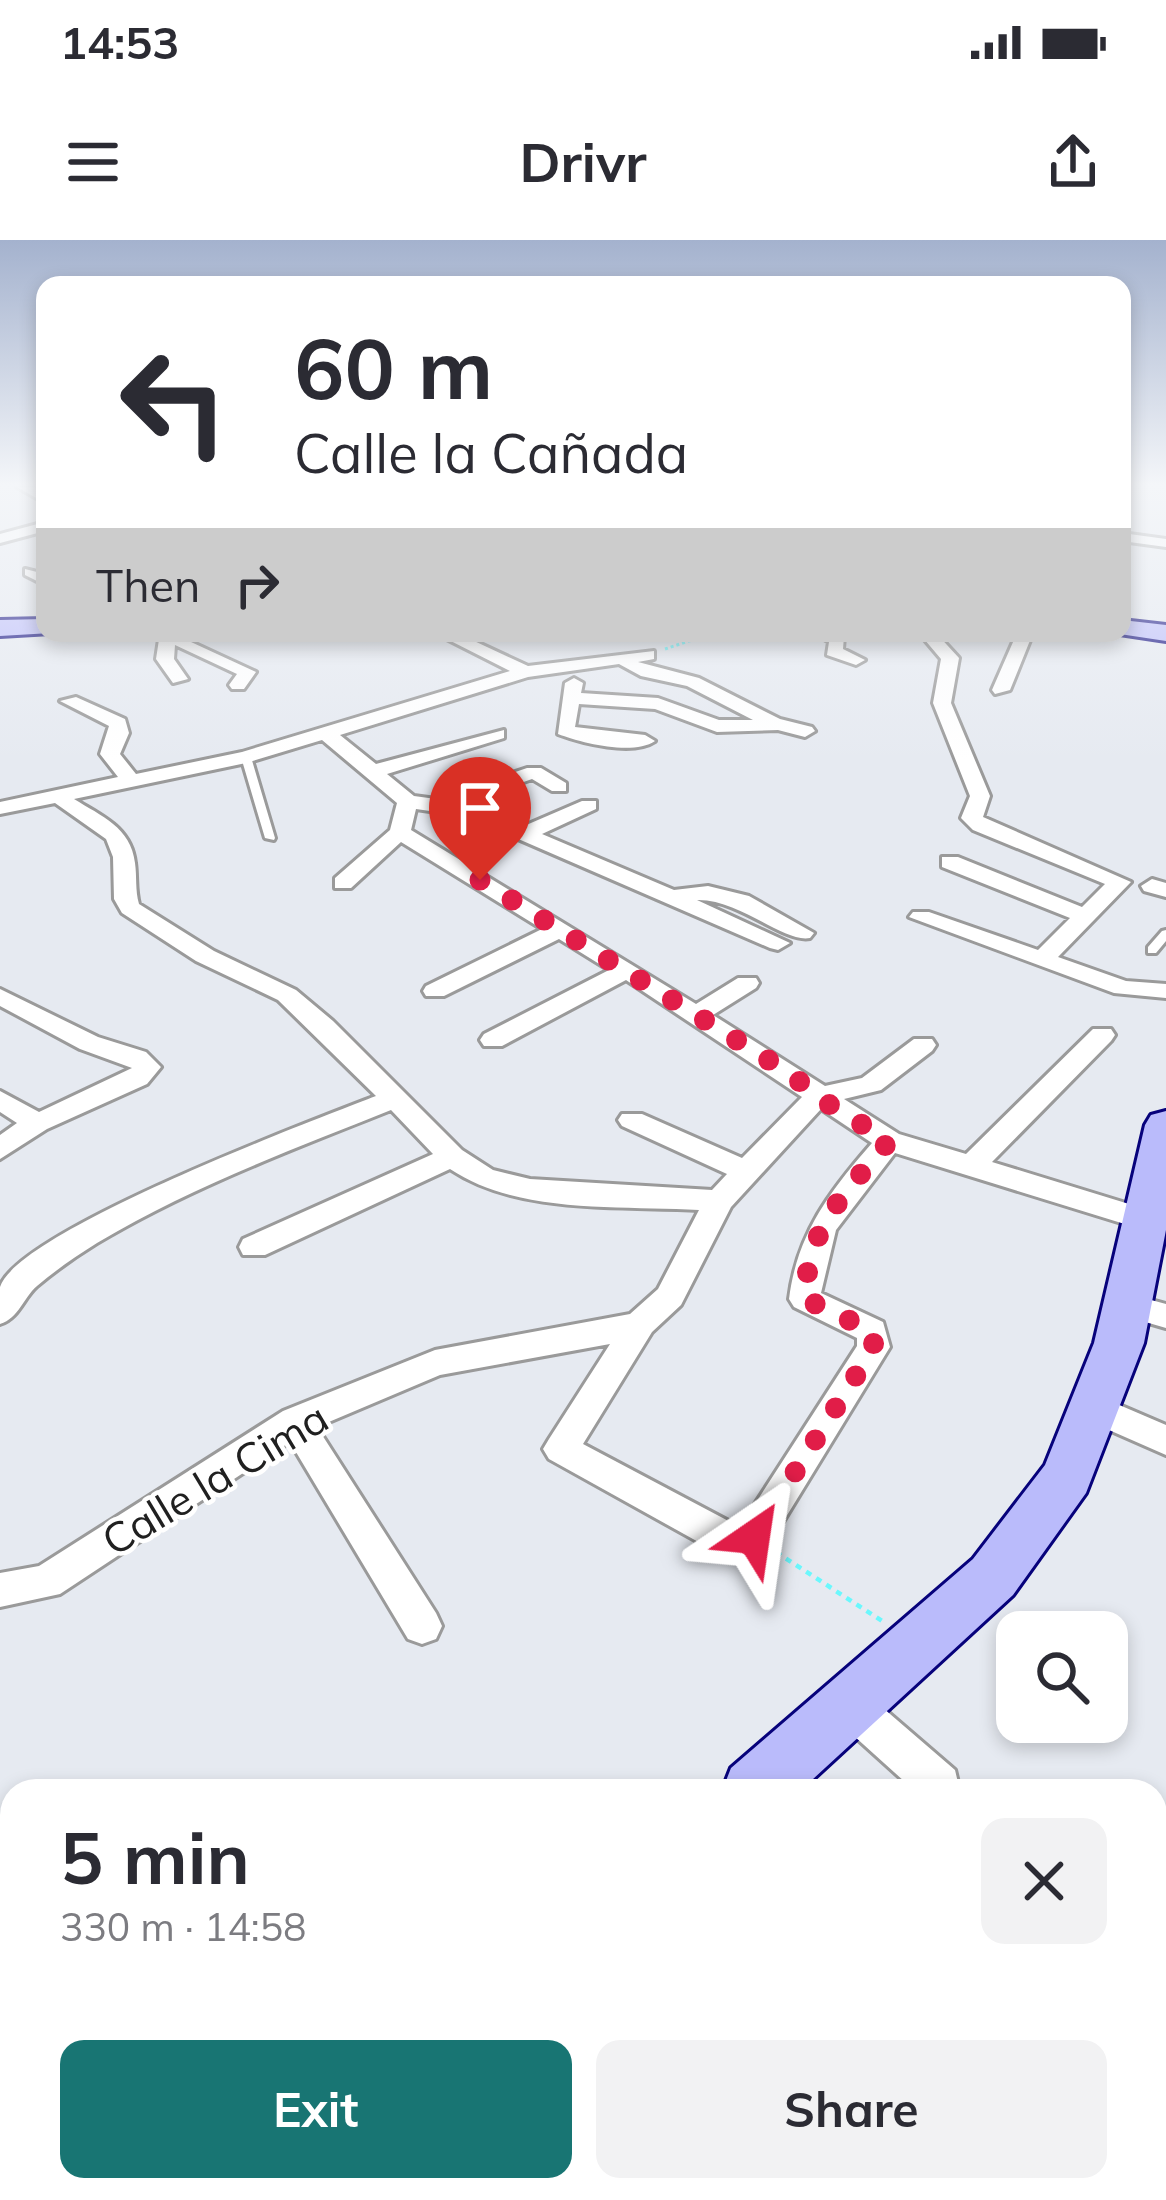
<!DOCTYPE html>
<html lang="en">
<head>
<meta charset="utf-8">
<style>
	:root { --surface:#fff; --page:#f2f2f3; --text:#2b2b33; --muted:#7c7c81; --accent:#187573 }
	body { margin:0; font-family:Mulish,sans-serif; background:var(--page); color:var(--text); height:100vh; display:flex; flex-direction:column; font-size:45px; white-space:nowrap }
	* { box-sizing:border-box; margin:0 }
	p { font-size:39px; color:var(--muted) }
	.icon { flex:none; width:66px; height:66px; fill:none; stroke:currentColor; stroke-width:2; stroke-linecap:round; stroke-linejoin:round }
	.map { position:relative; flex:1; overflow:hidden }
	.sheet { position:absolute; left:0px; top:1539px; width:1167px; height:423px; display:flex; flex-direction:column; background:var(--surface); border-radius:36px 36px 0 0; box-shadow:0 6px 18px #0003 }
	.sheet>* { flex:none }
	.top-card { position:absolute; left:36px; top:36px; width:1095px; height:366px; border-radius:24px; box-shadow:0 6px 18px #0003; background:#fff; color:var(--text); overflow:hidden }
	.controls { position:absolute; left:996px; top:1371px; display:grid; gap:24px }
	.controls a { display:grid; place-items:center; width:132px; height:132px; border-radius:24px; background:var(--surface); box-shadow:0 6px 18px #0003; font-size:60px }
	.pin { position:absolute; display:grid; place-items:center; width:102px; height:102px; color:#fff; margin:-123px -51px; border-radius:50% 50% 50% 0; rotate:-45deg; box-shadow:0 0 12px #0007 }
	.pin .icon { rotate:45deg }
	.me { position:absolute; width:132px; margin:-66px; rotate:32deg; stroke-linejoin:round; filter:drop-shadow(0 0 9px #0008) }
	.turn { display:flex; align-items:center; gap:42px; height:252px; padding:0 60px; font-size:54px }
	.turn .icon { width:156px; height:156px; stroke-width:2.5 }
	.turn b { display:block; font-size:84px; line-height:102px }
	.then { display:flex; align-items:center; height:114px; padding:0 60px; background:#0003; gap:24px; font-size:45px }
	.round { display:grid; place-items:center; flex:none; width:126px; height:126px; border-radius:24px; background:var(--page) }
	.headline { display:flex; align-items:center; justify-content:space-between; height:204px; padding:0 60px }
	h1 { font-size:72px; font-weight:700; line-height:90px }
	.cta { display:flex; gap:24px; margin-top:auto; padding:24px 60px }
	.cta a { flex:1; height:138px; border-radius:24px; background:var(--accent); color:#fff; font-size:48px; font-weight:700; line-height:138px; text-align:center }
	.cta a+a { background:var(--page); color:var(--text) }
	.status { display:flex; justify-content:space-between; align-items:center; height:84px; padding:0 60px; background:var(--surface); direction:ltr }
	.status svg { height:33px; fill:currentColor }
	header { display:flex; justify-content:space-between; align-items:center; height:156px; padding:0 60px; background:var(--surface); font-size:54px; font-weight:700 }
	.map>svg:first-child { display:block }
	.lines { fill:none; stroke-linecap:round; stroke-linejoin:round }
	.lane-casing { stroke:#9a9a9a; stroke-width:6 }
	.street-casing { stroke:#9a9a9a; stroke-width:6 }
	.secondary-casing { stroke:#07027b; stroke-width:6 }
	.path-far1 { stroke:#6bf8fd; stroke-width:3; stroke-dasharray:3 3; stroke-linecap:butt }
	.path { stroke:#6bf8fd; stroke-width:4.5; stroke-dasharray:6 6; stroke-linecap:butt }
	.lane { fill:#fff; fill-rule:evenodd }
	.street { fill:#fff; fill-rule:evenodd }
	.secondary { fill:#babbfb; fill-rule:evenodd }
	.route { stroke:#e11d48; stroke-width:21; stroke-dasharray:0 37.8 }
	.labels { text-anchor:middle; stroke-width:9; stroke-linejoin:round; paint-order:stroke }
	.street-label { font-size:42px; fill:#202020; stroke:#fff }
</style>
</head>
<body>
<div class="status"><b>14:53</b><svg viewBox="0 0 49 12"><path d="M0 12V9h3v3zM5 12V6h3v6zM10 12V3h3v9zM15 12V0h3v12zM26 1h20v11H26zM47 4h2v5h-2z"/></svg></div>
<header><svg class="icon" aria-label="menu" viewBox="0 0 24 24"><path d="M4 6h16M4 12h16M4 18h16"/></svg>Drivr<svg class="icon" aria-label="share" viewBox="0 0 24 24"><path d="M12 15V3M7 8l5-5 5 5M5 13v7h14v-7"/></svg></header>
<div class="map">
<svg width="1166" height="1960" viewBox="0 0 1166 1960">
	<rect width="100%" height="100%" fill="#e6eaf1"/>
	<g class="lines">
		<g class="lane-casing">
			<path id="lane" d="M246,514l5,3 24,81 -1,2 -9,-2 -24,-81z
				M1166,690v11l-10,12h-8v-6l14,-16z"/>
		</g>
		<g class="street-casing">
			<path id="street" d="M17,247h17l11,6v10z
				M45,282v9l-45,12v-9z
				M1122,293l44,6v8l-44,-6z
				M25,329l20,5v11l-20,-10z
				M160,393h27l4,9 65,30 -12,17h-12l-3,-4 8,-11 -62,-29 -1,14 14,20 -15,4 -17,-24z
				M435,393h22l71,33 126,-15v8l-16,3 61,16 81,41 32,8 3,4 -10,6 -27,-7 -61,2 -62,-23 -76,-5 -4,23 70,8 10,6c-22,15 -73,2 -97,-7l7,-51 9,-5 9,5 -2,10 77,5 61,22h34l-66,-34 -46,-10 -22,-12 -91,13 -188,58 36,29 128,-34v8l-117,36 27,22 22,3 91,-31h14l25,15v8h-14l-20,-12 -70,25 62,22 58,-25h14v8l-54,25 132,56 34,-4 41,10 65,37 -4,5c-27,5 -70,-39 -113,-38l93,43 -12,7 -8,-2 -305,-132 -49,-7 -5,21 285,174 42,-26h18l3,5 -3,5 -43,27 112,71 37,-8 52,-39h18l4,6 -4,6 -51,39 -37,9 55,35 67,20 127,-125h18l4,6 -4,6 -119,121 163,50 4,7 -15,11 -249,-77 -59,77 -15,63 62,29 7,25 -123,201c-17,7 -30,12 -47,6l-171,-95 -6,-10 6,-10 61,-95 -170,31 -123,52 119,186 6,13 -6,13 -14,5 -14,-5 -118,-197 -230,152 -60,13v-34l39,-7 244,-155 152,-61 195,-36 28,-25 41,-79c-79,-5 -180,5 -249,-41l-185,86h-22l-4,-8 4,-8 190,-85 -42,-44c-100,40 -202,78 -294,133 -21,13 -41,27 -60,43 -14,12 -18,32 -37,38 0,-10 0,-27 0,-37 18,-56 314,-167 376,-191l-98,-96 -82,-39 -74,-48 -8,-14 -1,-42 -7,-18 -51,-36 -55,11v-12l118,-25 -18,-23 9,-28 -49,-25 16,-4 49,22 4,14 -9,21 16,20 106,-22 268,-81zM322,500l75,63 -7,27 -55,48v10h16l50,-46 141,87 -116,57 -3,5 3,5h18l115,-57 50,31 -125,64 -4,6 4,6h18l124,-66 176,117 -60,61 -100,-44h-20l-4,6 4,6 105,48 -15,16 -182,-11 -37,-9 -31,-20 -129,-129 -37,-31 -82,-39 -75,-47c-4,-14 -2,-27 -4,-41 -4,-36 -34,-47 -61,-64l172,-36zM821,869l51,34c-42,48 -75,91 -83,156l5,8 63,31v8l-115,178 -6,1 -153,-81 69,-112 29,-27 50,-98z
				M814,393l30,3 -1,13 22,11 -9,5 -29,-10 2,-13z
				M919,393h17l23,25 -8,45 39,93 -7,21 148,65 -73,75 68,24 40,3v14l-52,-5 -205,-76 4,-5h16l109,38 32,-32 -128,-51v-10h16l124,50 23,-23 -132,-54 -12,-12 9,-22 -37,-93 8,-44z
				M1017,393h16l-23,57 -15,4 -3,-4z
				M1152,639l14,4v14l-22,-6 -3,-5z
				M0,749l98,48 48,15 15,15 -14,17 -100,45 -47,30v-24l17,-12 -17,-11v-21l39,21 93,-44 -52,-19 -80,-43z
				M1129,1054l37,10v24l-48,-14 -5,-8 5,-8z
				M1096,1155l70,30v30l-82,-36 -5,-10 5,-10z
				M847,1443l14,6 94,81 5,21h-45l-82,-74 -6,-14 6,-14z
				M1155,1722l11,5v96l-11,4z
				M1064,1950h52l-4,10h-52z"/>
		</g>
		<g class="secondary-casing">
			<path id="secondary" d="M45,379v14h6l-51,3v-16z
				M1122,380l44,5v16l-53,-8h9z
				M1166,871v119l-22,113 -58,150 -73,102 -213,196h-78l9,-23 242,-209 72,-94 49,-122 51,-218 6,-10z
				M392,1950h81l-4,10h-81z"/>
		</g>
		<path class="path-far1" d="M665,409l48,-16"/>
		<path class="path" d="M776,1312l106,69"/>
		<use href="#lane" class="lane"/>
		<use href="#street" class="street"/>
		<use href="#secondary" class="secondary"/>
	</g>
	<linearGradient id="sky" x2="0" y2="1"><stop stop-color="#a4b2ce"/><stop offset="0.47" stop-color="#f4f6f9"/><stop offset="1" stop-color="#f4f6f9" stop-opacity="0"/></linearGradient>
	<rect width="1166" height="521" fill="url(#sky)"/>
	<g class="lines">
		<path class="route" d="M480,640l311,194 26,23 72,44c-44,53 -82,85 -84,158l67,32 2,16 -120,190"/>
	</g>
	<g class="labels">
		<g class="street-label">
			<text transform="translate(215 1239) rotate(-31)" y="15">Calle la Cima</text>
		</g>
	</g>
</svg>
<div class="controls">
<a><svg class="icon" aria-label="search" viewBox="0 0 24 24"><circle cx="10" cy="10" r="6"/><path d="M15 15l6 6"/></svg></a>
</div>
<div class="pin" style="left:480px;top:640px;background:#d93025"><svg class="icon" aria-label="arrive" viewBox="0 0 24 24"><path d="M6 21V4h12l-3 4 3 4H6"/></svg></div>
<svg class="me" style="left:754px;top:1297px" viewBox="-20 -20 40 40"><path d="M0-17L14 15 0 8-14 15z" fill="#e11d48" stroke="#fff" stroke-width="4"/></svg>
<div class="top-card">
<div class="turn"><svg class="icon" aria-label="left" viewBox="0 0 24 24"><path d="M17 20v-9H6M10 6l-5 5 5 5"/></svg><div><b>60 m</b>Calle la Cañada</div></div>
<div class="then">Then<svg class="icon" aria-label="right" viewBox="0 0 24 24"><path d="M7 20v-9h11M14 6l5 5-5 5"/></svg></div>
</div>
<section class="sheet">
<div class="headline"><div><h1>5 min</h1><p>330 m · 14:58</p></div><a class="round"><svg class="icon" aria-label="close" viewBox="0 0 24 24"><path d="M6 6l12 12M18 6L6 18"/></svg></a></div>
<div class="cta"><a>Exit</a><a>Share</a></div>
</section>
</div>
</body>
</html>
